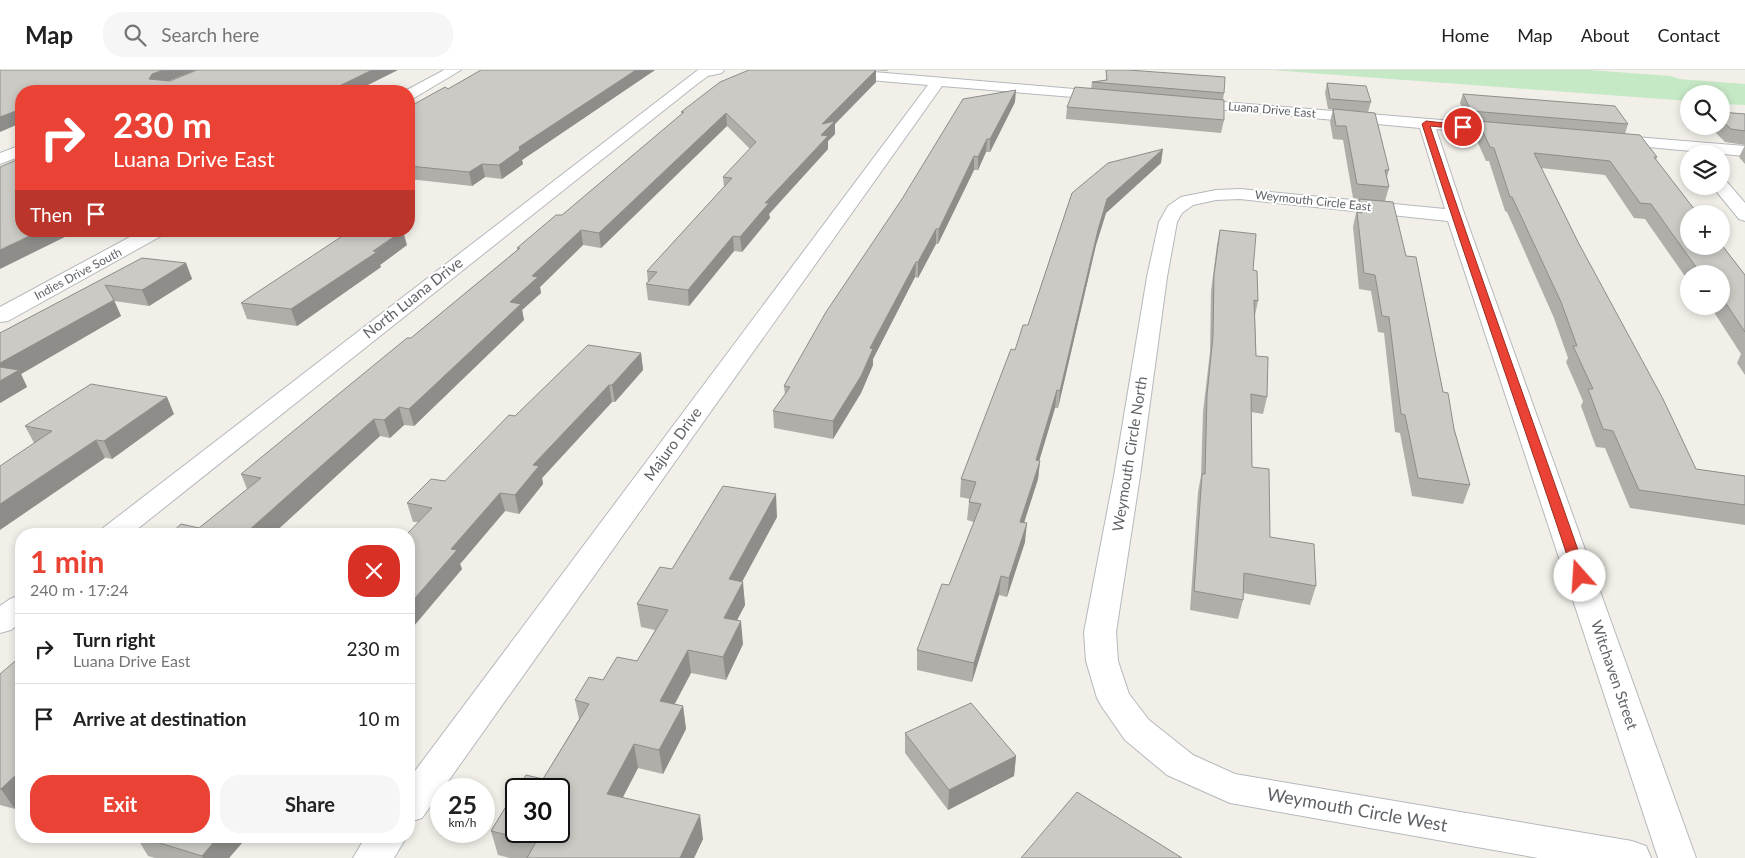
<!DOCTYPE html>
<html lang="en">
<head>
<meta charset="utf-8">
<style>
	:root { --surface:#fff; --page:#f6f6f6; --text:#222; --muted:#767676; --line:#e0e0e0; --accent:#ea4335 }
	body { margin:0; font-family:Lato,sans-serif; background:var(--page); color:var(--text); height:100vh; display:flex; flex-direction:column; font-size:19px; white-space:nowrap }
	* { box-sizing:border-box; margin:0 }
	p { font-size:16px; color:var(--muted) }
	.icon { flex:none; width:28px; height:28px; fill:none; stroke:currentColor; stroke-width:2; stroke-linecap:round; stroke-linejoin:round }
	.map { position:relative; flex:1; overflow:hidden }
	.details { position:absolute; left:15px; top:458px; width:400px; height:315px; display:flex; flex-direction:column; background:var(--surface); border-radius:20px; box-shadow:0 2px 8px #0003 }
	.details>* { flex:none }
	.hud { position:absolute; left:15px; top:15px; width:400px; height:152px; border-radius:20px; box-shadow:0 2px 8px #0003; background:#ea4335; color:#fff; overflow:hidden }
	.tools { position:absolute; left:1680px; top:15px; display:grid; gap:10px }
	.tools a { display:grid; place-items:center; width:50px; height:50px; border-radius:50%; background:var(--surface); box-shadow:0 2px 8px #0003; font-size:25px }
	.speed { position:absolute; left:430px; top:708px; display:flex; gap:10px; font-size:25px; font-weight:700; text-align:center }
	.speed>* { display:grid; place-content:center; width:65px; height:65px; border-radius:50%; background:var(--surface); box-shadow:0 2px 8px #0003; line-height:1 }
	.speed small { font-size:12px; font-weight:400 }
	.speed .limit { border:2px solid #111; border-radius:8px; background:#fff; color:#111 }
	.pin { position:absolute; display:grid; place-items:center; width:42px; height:42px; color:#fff; margin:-21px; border:2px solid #fff; border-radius:50%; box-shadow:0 1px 5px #0007 }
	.me { position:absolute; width:55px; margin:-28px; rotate:341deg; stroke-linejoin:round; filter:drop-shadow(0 0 4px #0008) }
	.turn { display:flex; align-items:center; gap:18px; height:105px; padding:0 15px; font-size:22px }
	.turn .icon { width:65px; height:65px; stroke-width:2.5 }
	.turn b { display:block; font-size:35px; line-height:42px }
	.then { display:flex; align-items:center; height:48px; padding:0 15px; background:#0003; gap:10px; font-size:19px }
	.round { display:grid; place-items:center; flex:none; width:52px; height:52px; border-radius:20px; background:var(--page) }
	.summary { display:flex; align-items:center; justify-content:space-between; height:85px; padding:0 15px }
	h1 { font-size:30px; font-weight:700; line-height:38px; color:var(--accent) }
	.cta { display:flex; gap:10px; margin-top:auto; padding:10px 15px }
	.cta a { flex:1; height:58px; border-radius:20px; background:var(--accent); color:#fff; font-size:20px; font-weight:700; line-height:58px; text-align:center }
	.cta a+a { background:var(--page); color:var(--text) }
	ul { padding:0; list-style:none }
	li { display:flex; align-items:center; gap:15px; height:70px; padding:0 15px; border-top:1px solid var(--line) }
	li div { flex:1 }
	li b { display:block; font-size:19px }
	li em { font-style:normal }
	header { display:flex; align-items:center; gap:30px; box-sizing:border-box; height:70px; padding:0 25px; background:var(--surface); border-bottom:1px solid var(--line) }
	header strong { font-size:24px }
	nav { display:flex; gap:28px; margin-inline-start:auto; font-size:18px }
	.search { width:350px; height:45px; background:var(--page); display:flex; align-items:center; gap:12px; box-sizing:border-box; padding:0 18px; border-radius:20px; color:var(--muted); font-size:19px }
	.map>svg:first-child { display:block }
	.green { fill:#c5e8c5 }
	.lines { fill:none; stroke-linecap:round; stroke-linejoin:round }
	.minor-casing { stroke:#b5b8bc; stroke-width:2 }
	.minor { fill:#fff; fill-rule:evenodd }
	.wall { fill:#afaea9 }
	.shaded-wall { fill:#8f8d8a }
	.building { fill:#cccac5; stroke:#8f8d8a }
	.route { fill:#ea4335; stroke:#982c22 }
	.labels { text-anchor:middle; stroke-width:4; stroke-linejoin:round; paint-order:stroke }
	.far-street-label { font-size:12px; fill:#5f6368; stroke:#fff }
	.street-label { font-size:15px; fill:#5f6368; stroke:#fff }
	.near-street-label { font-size:18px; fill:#5f6368; stroke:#fff }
</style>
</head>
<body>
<header>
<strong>Map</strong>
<div class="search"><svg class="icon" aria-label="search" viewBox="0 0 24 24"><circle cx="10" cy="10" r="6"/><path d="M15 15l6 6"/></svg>Search here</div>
<nav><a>Home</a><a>Map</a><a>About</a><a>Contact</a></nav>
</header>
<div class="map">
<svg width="1745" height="788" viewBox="0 0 1745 788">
	<rect width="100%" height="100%" fill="#f1efe8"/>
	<path class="green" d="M1271,0h318l82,6 8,3 66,5v21l-24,-1v-10h-32v7z"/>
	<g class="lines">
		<g class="minor-casing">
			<path id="minor" d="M444,0h17l-47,28 -5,1v-8h-4z
				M698,0h26l-2,3 -14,3 -11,8 -566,450h-32l4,-6z
				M793,0h57l259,22 5,1 2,3 -2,3 -5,1 -167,-14 -520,732 -13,4v-43l519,-694 -128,-11z
				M1188,29l325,27 6,2 2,3 -2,3 -6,2 -77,-7 29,87 231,642h-38l-210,-637 -208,-22 -24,1 -23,5 -11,8 -5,9 -10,55 -27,199 -24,156 2,29 11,33 20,26 44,35 42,19 397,67 14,5 5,12h-113l-308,-55 -63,-28 -42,-35 -23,-33 -5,-9 -11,-37 -2,-29 30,-156 33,-199 12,-55 9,-16 13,-9 35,-7 24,-1 205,20 -25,-81 -237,-22 -2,-3 2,-3z
				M1611,65l134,11v10l-140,-13 -2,-3 2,-3z
				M21,75v11l-21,8v-11z
				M1721,111l6,1 18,21v18l-6,-2 -27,-33h9z
				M141,161h24l-2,4 -155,86 -8,1v-15z
				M21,525v27l-10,8 -11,3v-27l10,-7z
				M366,766h41l-13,22h-41z"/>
		</g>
		<use href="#minor" class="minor"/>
	</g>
	<path class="wall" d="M481,0h174l-133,90 1,4 -21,15 -17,-2 -13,9 -63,-7v-72l39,-18z
		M871,0h17l-1,1z
		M1106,0l118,23 -1,7 1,20 -3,13 -155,-14 1,-12 24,-18 1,-7 14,-2z
		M876,12l-41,42v10l-7,7v8l-59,65 1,4 -28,34 -8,-1 -45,55 -41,-6 -2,-16 2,-1 -1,-12 77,-84 -1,-10 27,-28 -23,-23 -126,122 -18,-3 -43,42 1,6 -19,17 2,10 -110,106 -10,-1 -14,13 -10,-2 -107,98h-103l29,-6 48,-39 -6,-15 170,-136 106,-88v-2l45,-33 120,-101 -1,-2z
		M1327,13l44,19 -3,10 -40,-3 -3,-16z
		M1463,24l165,30 -3,10 32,23 -1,3 89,115v100l-8,-12 4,-9 -31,-48h11v-32h-32v8l-44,-63 -11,-1 -29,-43 -64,-7 37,74 118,227 49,7v49l-115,-17 -25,-60 -9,-1 -15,-41 2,-5 -17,-39 2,-4 -14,-40 -47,-106 -2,-1 -16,-50h-3l-12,-27 4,-12 -10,-1 -8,-18z
		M1015,32l-25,50h-4l-8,18h-4l-36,74h-2l-18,34 -3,-1 -42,82v6l-12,28 -28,46 -59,-11 -1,-17 12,-17 -1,-8 118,-187z
		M1333,39l56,61 -2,7 2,10 -4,14 21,55 37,136 11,37 16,56 -7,19 -51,-8 -12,-63 -5,-1 -11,-99 -6,-1 -7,-41 -12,-2 -6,-62 6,-28 -6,-1 -10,-58 -10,-1 -3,-17z
		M1721,42l24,2v50l-6,-7 6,-12 -20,-3 -16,-16h12z
		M1161,93l-55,50 -10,32 -38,163h-3l-16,53h1l-2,18 -14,44 1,19 -18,55 -8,-2 -27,87 -55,-12v-20l32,-65 25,-63 -7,-2 2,-18 1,-3 -10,-2 1,-18 54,-129 13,-25 44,-132z
		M1220,160l33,40 5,31 -3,14 1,41 11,41 -4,17 -12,-2 1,55 18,70 46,49 -6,19 -67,-12v7l-5,19 -48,-9 8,-118 3,-16 2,-64 7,-60 1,-61 6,-46z
		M407,175l-27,20 1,2 -84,59 -50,-7 -6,-16z
		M142,188l44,5 6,16 -43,27 -35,-5 7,15 -100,58 6,13 -27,16v-70z
		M641,283l2,17 -28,32h-3l-70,76 1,6 -24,30 -14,-3 -45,53 2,5 -49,58 -4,-1v-92l9,-12h-5l-6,-19 38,-22 70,-65z
		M174,344l-62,45 -78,-16 -9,-17z
		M777,447l-35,65 3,23 -8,15 6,24 -17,36 -35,-7 -16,31 8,2 3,23 -23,45 -25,-6 -15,29 80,42 -9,19h-184l-12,-3 -7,-24 52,-52 36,-60 -4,-19 28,-20 34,-19 18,-31 -14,-3 -4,-23 35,-35z
		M0,604l15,135 -15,-4z
		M905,663l111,23 -2,20 -66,34 -43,-57z
		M136,766h112l-19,22h-74l-7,-2z"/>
	<path class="shaded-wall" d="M163,0h33l-40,16 -7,-7 3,-5z
		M372,0h26l-42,21h-27z
		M636,0h19l-133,90 1,4 -21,15 -3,-14 20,-18z
		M876,0v12l-41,42v10l-7,7v8l-59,65 1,4 -28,34 -2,-15 82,-113z
		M76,18l2,3h-12z
		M1016,20l-1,12 -25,50v-13z
		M21,39v14l-21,9v-15z
		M726,43l1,13 -126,122 -2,-15z
		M987,69l-1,13 -8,18v-13z
		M1163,79l-2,14 -55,50 -10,32 -38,163 2,-17 38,-161 9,-31z
		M974,86v14l-36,74 1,-15z
		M482,94l3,13 -13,9 -3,-14z
		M936,159v15l-18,34v-16z
		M581,160l2,15 -43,42 1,6 -19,17 2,10 -110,106 -5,-17 101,-107 22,-26z
		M40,161h37l-77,38v-19z
		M402,161h1l4,14 -27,20 1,2 -84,59 -6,-17z
		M733,166l1,15 -45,55 -1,-16z
		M916,192l-1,15 -42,82v6l-12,28 -28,46v-18l37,-73z
		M186,193l6,16 -43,27 -7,-16z
		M114,230l7,16 -100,58 6,13 -27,16v-40z
		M641,283l2,17 -28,32 -3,-17z
		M609,315l3,17 -70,76 1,6 -24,30 -4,-19 18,-30z
		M1057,320l-2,18 -21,70 2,-18z
		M167,327l7,17 -62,45 -8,-18z
		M399,337l5,18 -14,13 -6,-18z
		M374,349l6,17 -107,98h-23l-2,-3z
		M96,370l9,18 -105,72v-26z
		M1040,391l-2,18 -20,62 2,-19z
		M500,423l5,18 -45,53 2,5 -49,58 -4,-14v-8l42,-56z
		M776,424l1,23 -46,85 -2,-23z
		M1027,453l-2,19 -18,55 2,-19z
		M1001,506l-2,19 -27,87 2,-19z
		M743,512l2,23 -19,36 -2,-23z
		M741,551l2,23 -17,36 -3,-23z
		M688,580l3,23 -28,52 -3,-24z
		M683,636l3,23 -23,45 -4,-24z
		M634,674l4,24 -26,50 -5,-24z
		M1016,686l-2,20 -66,34 1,-20z
		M21,700v33l-6,6 -14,-20z
		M700,745l3,24 -9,19h-14z
		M219,766h29l-19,22h-26l-1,-2z"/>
	<path class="building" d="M0,0h163l-11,4 -3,5 21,2 27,-11h175l-43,21h-251l-2,-3 -10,3h-45v18l-21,8z
		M481,0h155l-117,77 1,3 -21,15 -17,-1 -13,8 -60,-6v-59l36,-20 3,2z
		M749,0h127l-54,54 13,-3 -14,14 7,1 -63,67h4l-29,34 -7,-1 -45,54 -42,-6 11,-12 -10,-1 85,-93 -9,-1 33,-35 -30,-29 -127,120 -18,-3 -49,46 6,1 -28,25 11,2 -112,105 -10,-2 -15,13 -10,-1 -126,112 15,3h-93l11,-10 18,4 62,-50 -20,-4 166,-136h4l109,-90h-3l39,-33h6l122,-103h-3l39,-30z
		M1106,0h22l97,7 -1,16 -132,-11 15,-2z
		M1327,13l39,3 5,16 -41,-3z
		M1075,17l149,13v20l-157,-13z
		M1016,20l-26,49h-3l-9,18 -4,-1 -35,73h-3l-18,33h-2l-46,86 3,1 -12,27 -28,45 -60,-10 17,-24 -6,-1 42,-74 76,-113 61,-100z
		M1463,24l152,12 13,18 -157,-13z
		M1333,39l42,4 14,57h-4l4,17 -32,-3 -11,-58h-10z
		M1721,42l24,2v17l-14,-2 -10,-9z
		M1478,51l162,14 17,22h-3l44,57h-9v32h32v-2l24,31v57l-24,-36v-22h-20l-50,-70 -11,-1 -30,-42 -76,-8 44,89 85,157 33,70 49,7v29l-106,-15 -26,-59 -10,-2 -15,-40h5l-20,-43h4l-16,-44 -49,-105h-2l-16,-49 -4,-1z
		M1163,79l-56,50 -9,31 -38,161 -3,-1 -21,70 4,1 -20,61 7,1 -18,55 -8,-2 -27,87 -57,-13 25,-66 7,1 32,-81 -12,-2 7,-20 -15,-3 50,-130 4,1 8,-25h5l44,-132 36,-30z
		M21,88v73h19l-40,19v-83z
		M1359,129l34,3 13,54 10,1 27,135 5,1 6,36 16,56 -52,-7 -13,-63 -4,-1 -12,-97 -7,-1 -7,-41 -11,-2 -7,-61 5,1z
		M1220,160l36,4 -3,36 4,1 1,30 -4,-1 2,56 12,1 -1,40 -16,-3 1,73 17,2 1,68 44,7 2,42 -72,-13 -1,27 -49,-9 8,-117h3l2,-79 6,-59 1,-61z
		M350,161h52l-29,20 4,1 -86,57 -50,-6z
		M142,188l44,5 -44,27 -37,-5 9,15 -114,63v-30z
		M588,275l53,8 -29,32h-3l-76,80 6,1 -24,29 -15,-2 -49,56 6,1 -48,55v-71h-2l25,-26 -25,-5 24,-24 14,2 64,-66 6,1z
		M0,297l19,3 -19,11z
		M91,314l76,13 -63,44 -8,-1 -96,64v-38l52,-35 -27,-5z
		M723,416l53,8 -47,85 14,3 -19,36 17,3 -18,36 -35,-7 -28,51 23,5 -24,44 -25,-6 -27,50 93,21 -20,43h-153l9,-16 -45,-11 25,-41v41h43v-42h-42l9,-14 17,4 46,-75 -14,-4 14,-23 14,3 14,-23 20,4 31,-51 -31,-6 23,-37 12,2z
		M21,586v114l-20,19h-1v-115z
		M971,633l45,53 -67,34 -44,-57z
		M1077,722l105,66h-161z
		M137,766h82l-17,20z"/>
	<path class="route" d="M1426,51l37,4 3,2 -3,2 -33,-3c50,151 105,300 157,450l-2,3h-9l-2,-3c-50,-151 -104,-301 -152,-452z"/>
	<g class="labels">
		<g class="far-street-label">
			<text transform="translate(1272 40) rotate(5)" y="4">Luana Drive East</text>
			<text transform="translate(1313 131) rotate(6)" y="4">Weymouth Circle East</text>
			<text transform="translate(78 204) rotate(-28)" y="4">Indies Drive South</text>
		</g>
		<g class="street-label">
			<text transform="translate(413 228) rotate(-38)" y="5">North Luana Drive</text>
			<text transform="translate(673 374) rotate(-54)" y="5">Majuro Drive</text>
			<text transform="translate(1130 384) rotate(-81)" y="5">Weymouth Circle North</text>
			<text transform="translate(1614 605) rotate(71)" y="5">Witchaven Street</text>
		</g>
		<g class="near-street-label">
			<text transform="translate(1357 740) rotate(10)" y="6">Weymouth Circle West</text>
		</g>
	</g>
</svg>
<div class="tools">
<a><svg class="icon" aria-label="search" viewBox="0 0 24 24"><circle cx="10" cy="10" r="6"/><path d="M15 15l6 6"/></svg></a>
<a><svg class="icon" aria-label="layers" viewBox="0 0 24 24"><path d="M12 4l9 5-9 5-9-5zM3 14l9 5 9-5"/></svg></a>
<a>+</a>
<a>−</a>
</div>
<div class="speed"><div>25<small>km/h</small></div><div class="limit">30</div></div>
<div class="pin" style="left:1463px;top:57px;background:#d93025"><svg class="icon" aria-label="arrive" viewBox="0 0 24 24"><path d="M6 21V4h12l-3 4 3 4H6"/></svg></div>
<svg class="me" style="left:1580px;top:506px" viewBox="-20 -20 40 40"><circle r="19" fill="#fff"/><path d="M0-13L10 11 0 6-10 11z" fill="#ea4335"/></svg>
<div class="hud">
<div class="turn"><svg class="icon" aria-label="right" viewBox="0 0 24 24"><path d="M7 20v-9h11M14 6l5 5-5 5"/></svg><div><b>230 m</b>Luana Drive East</div></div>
<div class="then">Then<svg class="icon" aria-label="arrive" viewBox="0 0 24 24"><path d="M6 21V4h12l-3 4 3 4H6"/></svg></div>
</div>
<section class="details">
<div class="summary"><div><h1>1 min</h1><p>240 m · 17:24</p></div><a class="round" style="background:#d93025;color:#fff"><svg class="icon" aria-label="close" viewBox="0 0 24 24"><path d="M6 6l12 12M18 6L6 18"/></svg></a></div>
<ul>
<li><svg class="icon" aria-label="right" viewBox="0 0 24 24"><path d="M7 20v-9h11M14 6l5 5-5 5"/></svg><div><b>Turn right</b><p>Luana Drive East</p></div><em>230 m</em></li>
<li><svg class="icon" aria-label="arrive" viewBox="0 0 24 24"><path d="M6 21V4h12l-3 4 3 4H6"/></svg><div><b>Arrive at destination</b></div><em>10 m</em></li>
</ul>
<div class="cta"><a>Exit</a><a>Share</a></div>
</section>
</div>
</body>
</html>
